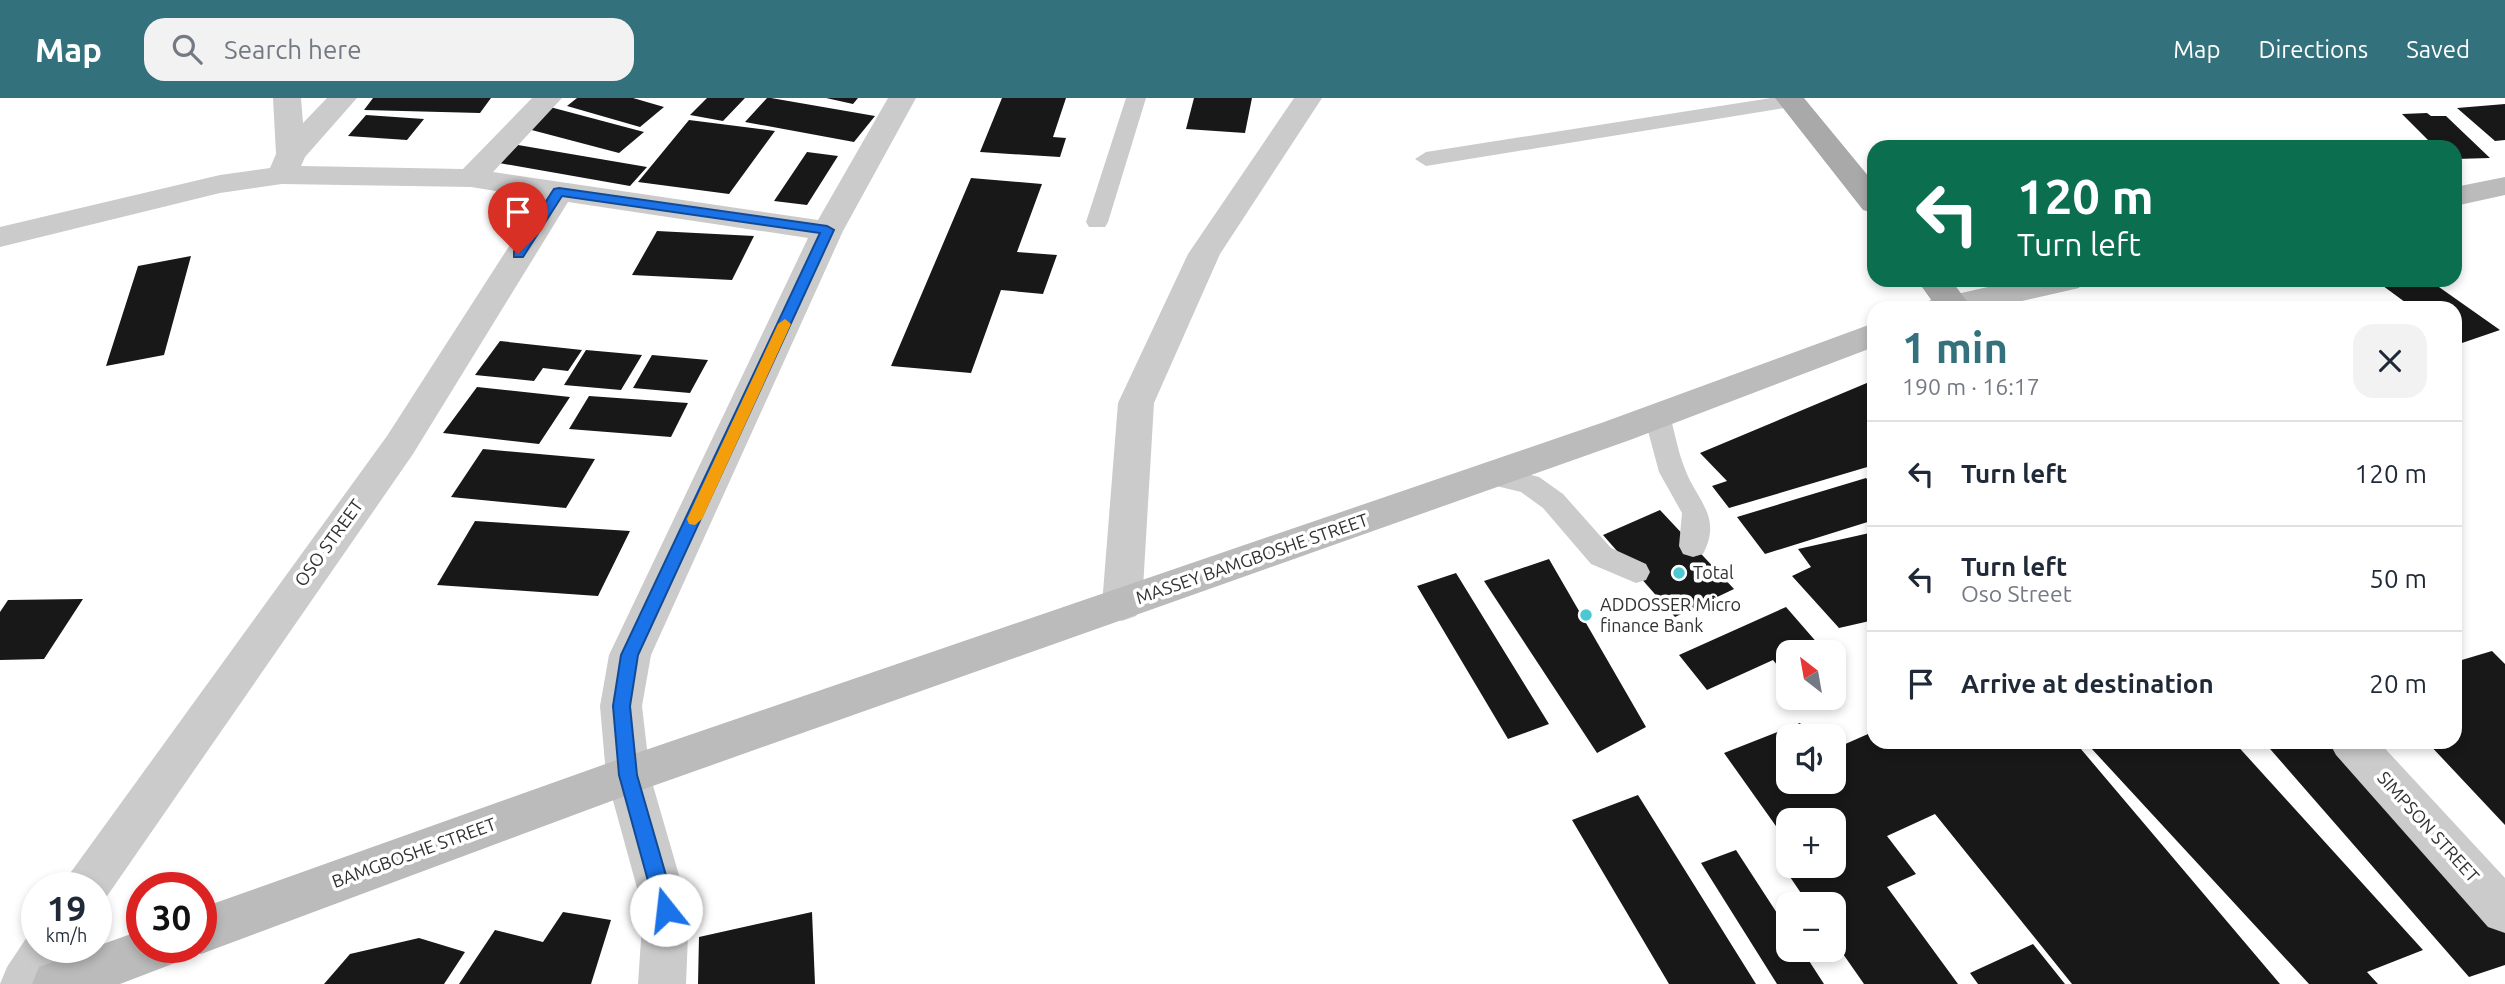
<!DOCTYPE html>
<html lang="en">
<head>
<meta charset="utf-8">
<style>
	:root { --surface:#fff; --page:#f2f2f3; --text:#1f2937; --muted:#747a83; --line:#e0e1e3; --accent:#33717c }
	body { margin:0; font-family:Ubuntu,sans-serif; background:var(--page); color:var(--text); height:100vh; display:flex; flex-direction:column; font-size:26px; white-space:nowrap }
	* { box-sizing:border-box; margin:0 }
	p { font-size:23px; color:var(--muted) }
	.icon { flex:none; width:38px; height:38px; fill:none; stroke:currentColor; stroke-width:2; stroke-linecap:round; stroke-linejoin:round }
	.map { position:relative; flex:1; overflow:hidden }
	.panel { position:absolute; left:1867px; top:203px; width:595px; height:448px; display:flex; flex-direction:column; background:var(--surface); border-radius:21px; box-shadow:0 4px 10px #0003 }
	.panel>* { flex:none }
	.guide { position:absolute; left:1867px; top:42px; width:595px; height:147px; border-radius:21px; box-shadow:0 4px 10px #0003; background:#0b6e4f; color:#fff; overflow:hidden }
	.needle { width:46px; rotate:329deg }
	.buttons { position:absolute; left:1776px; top:542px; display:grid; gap:14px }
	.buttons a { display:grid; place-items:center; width:70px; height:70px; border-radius:14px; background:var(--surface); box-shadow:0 4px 10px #0003; font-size:35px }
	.speed { position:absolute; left:21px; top:774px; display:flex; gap:14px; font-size:35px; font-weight:700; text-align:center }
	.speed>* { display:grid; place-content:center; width:91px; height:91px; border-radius:50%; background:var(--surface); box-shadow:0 4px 10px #0003; line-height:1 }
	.speed small { font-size:18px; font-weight:400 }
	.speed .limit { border:10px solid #d22; background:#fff; color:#111 }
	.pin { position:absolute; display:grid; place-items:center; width:60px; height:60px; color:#fff; margin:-72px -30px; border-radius:50% 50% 50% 0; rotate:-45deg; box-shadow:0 0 7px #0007 }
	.pin .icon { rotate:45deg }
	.me { position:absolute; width:77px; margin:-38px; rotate:344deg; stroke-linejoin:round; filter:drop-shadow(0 0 5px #0008) }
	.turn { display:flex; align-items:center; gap:24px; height:147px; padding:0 35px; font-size:32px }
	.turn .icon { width:91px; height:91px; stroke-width:2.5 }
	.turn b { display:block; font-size:49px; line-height:60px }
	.round { display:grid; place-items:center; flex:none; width:74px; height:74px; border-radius:21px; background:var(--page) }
	.headline { display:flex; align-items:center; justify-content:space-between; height:119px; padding:0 35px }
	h1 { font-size:42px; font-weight:700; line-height:52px; color:var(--accent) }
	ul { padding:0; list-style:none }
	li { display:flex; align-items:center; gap:21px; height:105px; padding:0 35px; border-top:2px solid var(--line) }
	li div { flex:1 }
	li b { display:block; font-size:26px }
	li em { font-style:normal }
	header { display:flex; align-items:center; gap:42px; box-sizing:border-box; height:98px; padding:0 35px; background:var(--accent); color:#fff }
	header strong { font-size:33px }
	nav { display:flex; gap:38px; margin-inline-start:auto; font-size:24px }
	.search { width:490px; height:63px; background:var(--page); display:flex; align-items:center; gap:18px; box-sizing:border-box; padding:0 24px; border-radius:21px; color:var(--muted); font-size:26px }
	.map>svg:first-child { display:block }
	.building { fill:#181818 }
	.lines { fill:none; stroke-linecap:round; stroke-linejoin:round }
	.lane { fill:#cbcbcb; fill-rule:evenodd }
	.street { fill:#cbcbcb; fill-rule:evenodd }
	.secondary { fill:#bbb; fill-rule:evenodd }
	.primary { fill:#a9a9a9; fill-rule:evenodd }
	.route { fill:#1a73e8; stroke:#114b97; stroke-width:2 }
	.slow { fill:#f59e0b }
	.poi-dot { fill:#4bc8d1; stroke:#fff; stroke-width:2.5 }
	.labels { text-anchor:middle; stroke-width:7; stroke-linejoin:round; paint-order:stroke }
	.street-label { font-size:18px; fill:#313131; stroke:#fff }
	.poi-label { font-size:18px; fill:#313131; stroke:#fff; text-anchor:start }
</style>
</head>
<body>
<header>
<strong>Map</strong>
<div class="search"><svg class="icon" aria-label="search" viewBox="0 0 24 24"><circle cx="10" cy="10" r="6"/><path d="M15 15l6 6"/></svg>Search here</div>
<nav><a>Map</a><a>Directions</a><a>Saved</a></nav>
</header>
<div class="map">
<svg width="2505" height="886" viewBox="0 0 2505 886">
	<rect width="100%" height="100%" fill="#fff"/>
	<path class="building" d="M373,0h118l-11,15 -116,-3z
		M577,0h56l31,9 -24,20 -73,-21z
		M707,0h38l-22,23 -33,-6z
		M767,0h4l104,18 -21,26 -109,-20z
		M826,0h32l-5,6z
		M1002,0h64l-13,39 13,1 -6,19 -80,-5z
		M1194,0h58l-7,35 -59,-4z
		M2505,6v36l-10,1 -38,-33z
		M550,9l94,25 -25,21 -95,-25z
		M2427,15l4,3h15l44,42 -35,1v-12h-20l-33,-33z
		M366,17l58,4 -17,21 -59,-4z
		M689,22l86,11 -46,63 -91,-12z
		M518,47l129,22 -17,19 -131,-23z
		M807,54l31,4 -31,49 -33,-4z
		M971,80l71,6 -25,68 40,3 -14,39 -42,-4 -30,83 -80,-7z
		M657,133l97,5 -22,44 -100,-5z
		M191,158l-27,99 -58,11 32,-100z
		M2375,182h54l71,50 -38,13 -7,-4v-31h-42z
		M500,243l82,9 -14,21 -25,-3 -9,13 -59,-6z
		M586,252l56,5 -21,35 -57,-5z
		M652,257l56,5 -18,33 -57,-5z
		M1874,282v85l-145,43 -17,-22 15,-5 -27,-28z
		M477,289l93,10 -31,47 -96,-11z
		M589,298l99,7 -17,34 -102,-8z
		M483,351l112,10 -29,49 -115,-11z
		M1866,380l8,10v32l-109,34 -28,-37z
		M1660,412l74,79 -59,28 -72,-82z
		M475,423l155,10 -32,65 -161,-11z
		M1874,434v88l-35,8 -47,-52 19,-9 -13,-18z
		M1549,461l97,168 -49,26 -113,-172z
		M1456,475l93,151 -41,15 -91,-153z
		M83,501l-39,60 -44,1v-48l8,-12z
		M1786,509l40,46h-38v25l-15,-18 -66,30 -28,-35z
		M2492,553l13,13v161l-78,-83h28v-80z
		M1800,625l10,14h-22v45h46v-33l34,-15 10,12 10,-4h187l205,242h-208l-137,-170 -48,22 29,38 -29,13 71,97h-94l-30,-43v-36h-25l-25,-37 50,-2v-45h-46v22l-64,-90z
		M2104,644h130l189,208 -56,22 11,12h-69l-218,-236z
		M2264,644h70l171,188v35l-36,12z
		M1638,697l118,189h-87l-97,-164z
		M1736,752l52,80v20h14l22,34h-47l-76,-121z
		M563,814l48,8 -20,64h-132l36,-54 48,12z
		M812,814l3,72h-117l1,-47z
		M419,840l46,14 -21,32h-120l26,-30z
		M2033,846l32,40h-87l-8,-11z"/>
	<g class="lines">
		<path class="lane" d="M1126,0h20l-38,124 -3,5h-16l-3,-5z
			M1771,0h28l2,3 -10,6 -365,59 -11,-7 11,-7z
			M1657,309l9,2 4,7c5,17 8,36 15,53 11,31 38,47 18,85l-10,3 -10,-3 -4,-8 3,-33 -23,-41 -15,-56 4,-7z
			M1490,367l49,12 24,17 48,54 35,16 4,8 -4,8 -10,3 -45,-19 -48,-56 -22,-16 -41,-10 -3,-7 3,-7z"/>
		<path class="street" d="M273,0h28l2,25 24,-25h30l-52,59 -4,9 162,3 69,-71h30l-69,74 325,48 70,-122h28l-73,133 -192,424 -9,51 8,69 39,135 -3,74h-48l5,-74 -37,-135 -6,-69 9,-51 199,-417 -240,-36 -155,252 -310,448 -7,3v-18h-32l7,-15 316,-436 153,-238 -69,-11 -189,-3 -62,9 -220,54v-20l220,-52 50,-7 6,-14z
			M1294,0h28l-102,156 -66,149 -12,202 -6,11 -14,5 -14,-5 -6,-11 16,-202 70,-149z
			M2329,644h50l126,136v55l-17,-6 -152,-172z
			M37,830v19h35l-20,37h-52l7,-17 24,-36z"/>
		<path class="secondary" d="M2505,79v18l-50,11v-19z
			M2019,182h64l-4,8 -88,20h-66l5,-8z
			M1874,225v24l-244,93 -997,353 -432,161 -17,-7h17v-39l427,-152 976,-334z
			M142,832v17h40l-7,16 -55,21h-88l7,-17z"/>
		<path class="primary" d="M1775,0h29l70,85v30l-11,-3z
			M1917,182h34l18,24 -3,4h-29z"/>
	</g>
	<path class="route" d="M559,90l268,38 7,4 -196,425 -8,51 7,69 39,135 -3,6 -7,3 -7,-3 -3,-6 -37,-135 -6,-69 8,-51 199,-422 -258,-37 -39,61h-9v-6l40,-62z"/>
	<path class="slow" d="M785,221l6,5 -89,195 -7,6 -6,-1 -2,-5 91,-195z"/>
	<g class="poi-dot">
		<circle cx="1679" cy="475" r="7"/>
		<circle cx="1586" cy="517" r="7"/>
	</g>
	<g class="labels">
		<g class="street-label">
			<text transform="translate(329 445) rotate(-54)" y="6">OSO STREET</text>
			<text transform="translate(1252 461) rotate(-19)" y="6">MASSEY BAMGBOSHE STREET</text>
			<text transform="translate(2428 729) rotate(48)" y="6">SIMPSON STREET</text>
			<text transform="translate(414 755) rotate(-20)" y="6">BAMGBOSHE STREET</text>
		</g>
		<g class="poi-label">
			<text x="1693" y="481">Total</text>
			<text x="1600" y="513">ADDOSSER Micro<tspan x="1600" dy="21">finance Bank</tspan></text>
		</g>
	</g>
</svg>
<div class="buttons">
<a><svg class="needle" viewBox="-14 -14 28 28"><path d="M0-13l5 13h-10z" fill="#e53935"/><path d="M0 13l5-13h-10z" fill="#747a83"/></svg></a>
<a><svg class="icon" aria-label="sound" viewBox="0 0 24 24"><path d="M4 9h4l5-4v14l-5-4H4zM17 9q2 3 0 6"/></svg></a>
<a>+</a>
<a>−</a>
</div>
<div class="speed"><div>19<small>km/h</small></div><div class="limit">30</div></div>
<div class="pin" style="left:518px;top:156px;background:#d93025"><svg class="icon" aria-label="arrive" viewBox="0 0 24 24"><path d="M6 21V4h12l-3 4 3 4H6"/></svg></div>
<svg class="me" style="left:666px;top:812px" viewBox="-20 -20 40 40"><circle r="19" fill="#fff"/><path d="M0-13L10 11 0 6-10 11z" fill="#1a73e8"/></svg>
<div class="guide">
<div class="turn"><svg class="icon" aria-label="left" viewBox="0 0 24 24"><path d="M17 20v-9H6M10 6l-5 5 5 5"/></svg><div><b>120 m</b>Turn left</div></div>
</div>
<section class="panel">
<div class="headline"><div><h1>1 min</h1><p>190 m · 16:17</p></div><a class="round"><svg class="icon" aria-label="close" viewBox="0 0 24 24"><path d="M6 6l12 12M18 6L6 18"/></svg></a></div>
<ul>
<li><svg class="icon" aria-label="left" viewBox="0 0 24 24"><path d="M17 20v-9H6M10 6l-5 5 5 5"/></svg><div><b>Turn left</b></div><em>120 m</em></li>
<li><svg class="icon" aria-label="left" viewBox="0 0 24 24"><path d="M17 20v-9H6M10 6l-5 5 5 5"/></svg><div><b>Turn left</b><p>Oso Street</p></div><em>50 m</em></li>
<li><svg class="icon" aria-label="arrive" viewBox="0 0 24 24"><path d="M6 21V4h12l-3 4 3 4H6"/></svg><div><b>Arrive at destination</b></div><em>20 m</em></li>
</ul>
</section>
</div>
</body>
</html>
